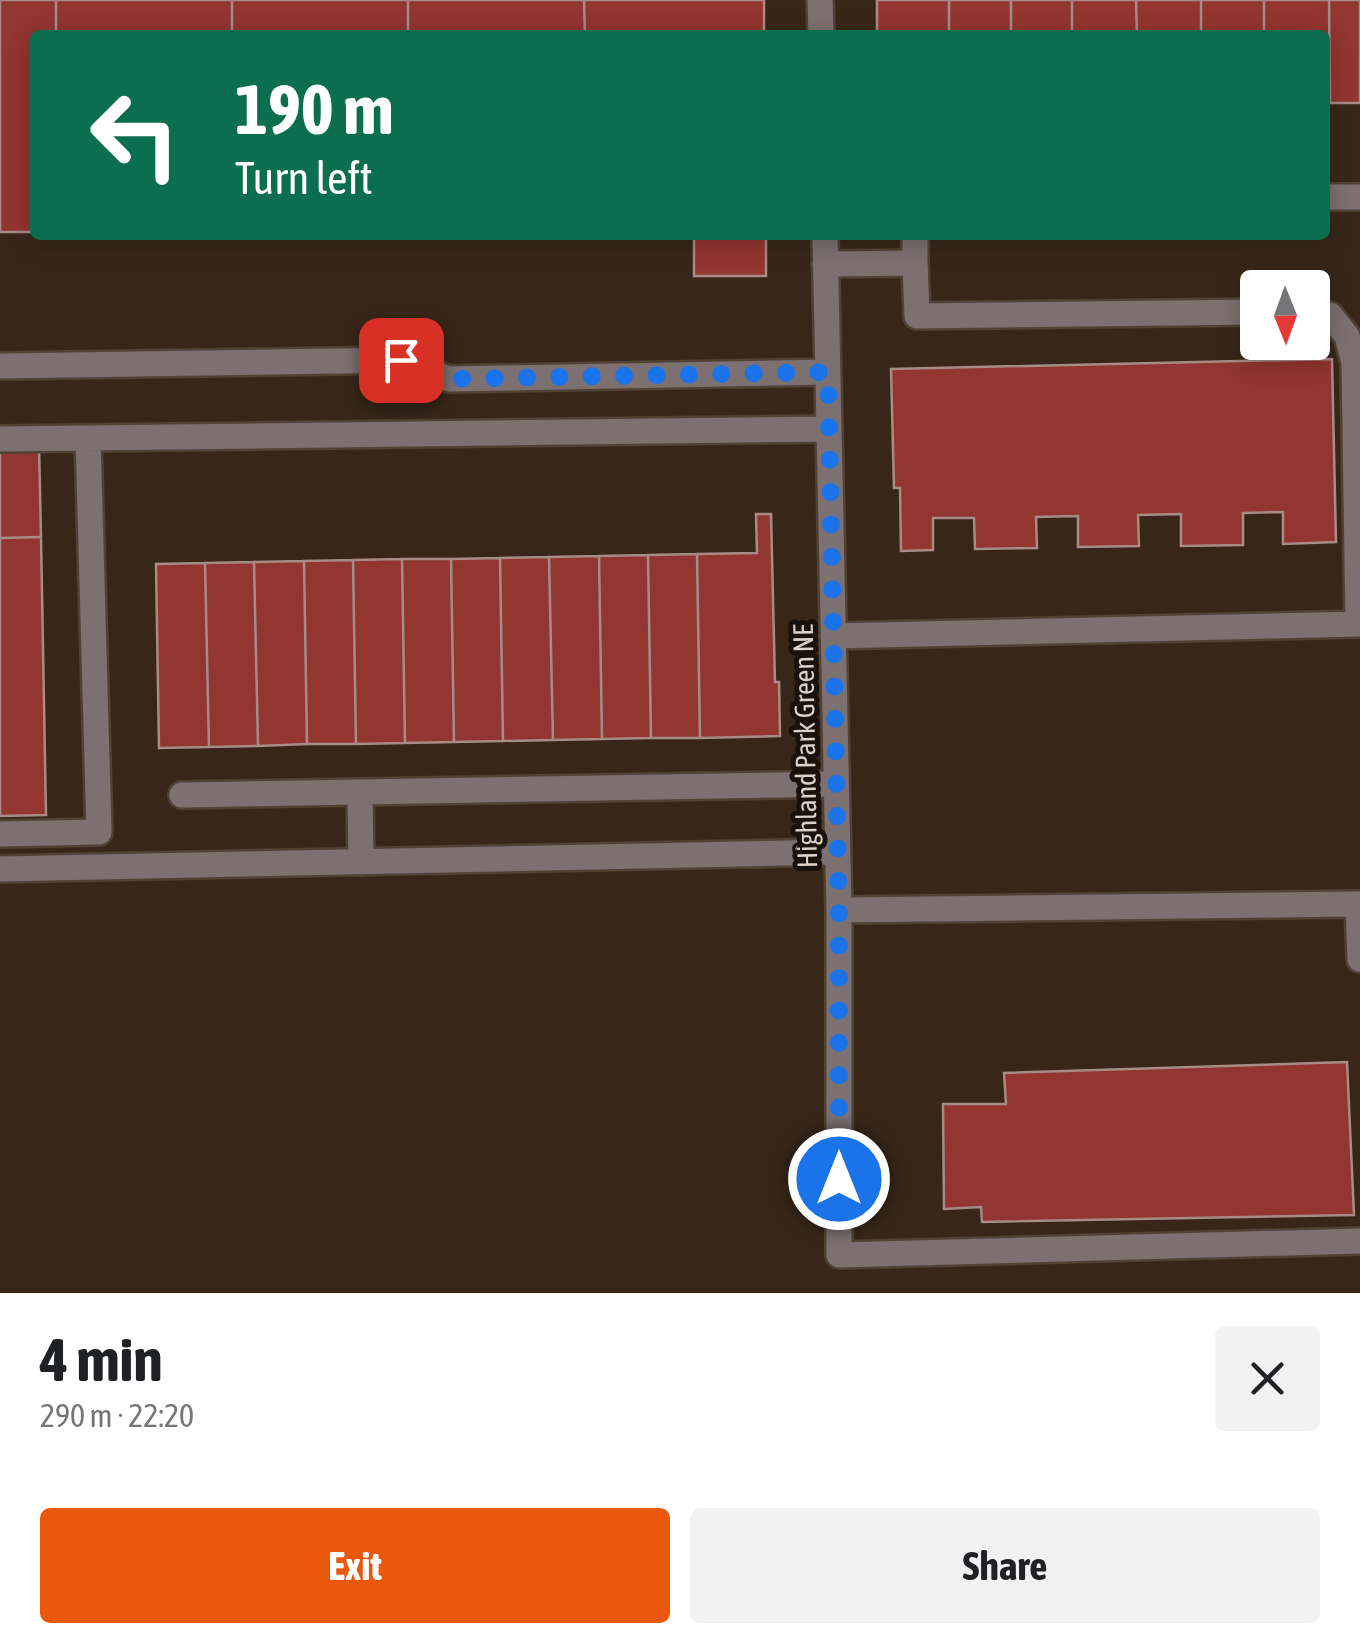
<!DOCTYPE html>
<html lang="en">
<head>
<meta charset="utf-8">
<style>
	:root { --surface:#fff; --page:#f2f2f2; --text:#202124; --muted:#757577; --accent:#ea580c }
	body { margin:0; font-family:"Asap Condensed",sans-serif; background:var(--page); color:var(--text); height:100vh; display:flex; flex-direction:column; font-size:38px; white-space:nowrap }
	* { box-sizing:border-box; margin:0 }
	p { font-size:32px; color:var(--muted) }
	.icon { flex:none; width:55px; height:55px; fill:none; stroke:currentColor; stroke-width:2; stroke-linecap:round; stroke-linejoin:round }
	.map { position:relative; height:1293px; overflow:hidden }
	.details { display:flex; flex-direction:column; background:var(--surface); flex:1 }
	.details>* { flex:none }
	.guide { position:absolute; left:30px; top:30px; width:1300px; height:210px; border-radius:10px; box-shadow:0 5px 25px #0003; background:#0b6e4f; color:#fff; overflow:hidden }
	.needle { width:65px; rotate:179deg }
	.fabs { position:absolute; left:1240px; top:270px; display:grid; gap:20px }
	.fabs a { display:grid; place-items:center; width:90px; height:90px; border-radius:10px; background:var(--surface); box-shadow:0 5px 25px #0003; font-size:50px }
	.pin { position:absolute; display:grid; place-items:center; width:85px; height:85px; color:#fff; margin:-42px; border-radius:20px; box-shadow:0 5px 15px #0006 }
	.me { position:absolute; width:110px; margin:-55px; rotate:0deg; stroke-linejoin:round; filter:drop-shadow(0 0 8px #0008) }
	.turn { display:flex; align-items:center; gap:35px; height:210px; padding:0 40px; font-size:45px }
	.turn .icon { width:130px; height:130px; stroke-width:2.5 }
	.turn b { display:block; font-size:70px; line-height:85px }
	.round { display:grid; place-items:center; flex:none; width:105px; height:105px; border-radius:10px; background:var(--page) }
	.overview { display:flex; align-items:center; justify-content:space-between; height:170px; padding:0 40px }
	h1 { font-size:60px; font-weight:700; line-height:75px }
	.primary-button { display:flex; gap:20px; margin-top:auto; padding:20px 40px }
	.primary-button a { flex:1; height:115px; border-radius:10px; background:var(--accent); color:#fff; font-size:40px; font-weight:700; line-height:115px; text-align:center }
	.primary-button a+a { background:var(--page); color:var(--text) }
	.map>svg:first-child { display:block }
	.building { fill:#933530; stroke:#a68b87; stroke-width:2.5 }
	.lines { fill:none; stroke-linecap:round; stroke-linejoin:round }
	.minor-casing { stroke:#524235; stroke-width:30 }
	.minor { stroke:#7c7070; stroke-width:25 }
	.route { stroke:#1a73e8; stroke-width:18; stroke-dasharray:0 32.4 }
	.labels { text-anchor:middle; stroke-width:10; stroke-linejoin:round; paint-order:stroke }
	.street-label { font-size:28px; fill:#dcd1c8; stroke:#19120c }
</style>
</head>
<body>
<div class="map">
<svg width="1360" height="1293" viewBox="0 0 1360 1293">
	<rect width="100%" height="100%" fill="#382719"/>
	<path class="building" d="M0,0h56v35h-21v197h-35z
		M56,0h176v35h-176z
		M232,0h176v35h-176z
		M408,0h176l1,35h-177z
		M584,0h180v35h-179z
		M877,0h72v35h-72z
		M949,0h62v35h-62z
		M1011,0h61v35h-61z
		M1072,0h64l1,35h-65z
		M1136,0h65v35h-64z
		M1201,0h63v35h-63z
		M1264,0h65l1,103h-5v-68h-61z
		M1329,0h31v103h-30z
		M694,235h72v41h-72z
		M1332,359l4,183 -53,2v-32l-40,1v32l-62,1v-32l-43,1 1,31 -61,1v-31l-42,1 1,31 -62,1 -1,-31h-41v32l-32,1 -1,-63h-6l-3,-119z
		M0,445h39l2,92 -41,1z
		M756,514h15l4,168h4l1,54 -80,2 -3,-184 60,-1z
		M41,537l5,278 -46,1v-278z
		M697,554l3,184h-49l-3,-183z
		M648,555l3,183 -49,1 -3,-183z
		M599,556l3,183 -49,1 -4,-183z
		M549,557l4,183 -50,1 -3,-183z
		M500,558l3,183 -49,1 -3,-183z
		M402,559h49l3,183 -49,1z
		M402,559l3,184 -49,1 -3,-184z
		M353,560l3,184h-49l-3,-183z
		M304,561l3,183 -49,2 -4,-184z
		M254,562l4,184 -49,1 -4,-184z
		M205,563l4,184 -50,1 -3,-184z
		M1347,1062l7,153 -372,7 -1,-15 -37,2 -1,-105h63l-2,-31z"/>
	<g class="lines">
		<g class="minor-casing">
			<path id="minor" d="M820,0l1,35
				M1325,197h35
				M825,235l14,675v345l521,-14
				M915,263l2,53 341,-4
				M825,264l90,-1v-28
				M0,366l401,-6 48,19 379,-7
				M0,439l829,-10
				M833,636l525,-12 -4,-261 -7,-27 -17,-21 -18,-3
				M360,792l1,70
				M182,795l654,-11
				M0,834l99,-2 -11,-394
				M0,869l837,-17
				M839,910l519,-6 2,55"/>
		</g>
		<use href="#minor" class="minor"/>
	</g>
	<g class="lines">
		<path class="route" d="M401,360l48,19 379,-7 11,538v269"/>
	</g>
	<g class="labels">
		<g class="street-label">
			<text transform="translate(805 746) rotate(-91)" y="10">Highland Park Green NE</text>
		</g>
	</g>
</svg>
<div class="fabs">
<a><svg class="needle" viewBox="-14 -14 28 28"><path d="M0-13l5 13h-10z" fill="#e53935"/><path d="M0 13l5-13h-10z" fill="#757577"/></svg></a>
</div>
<div class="pin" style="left:401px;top:360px;background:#d93025"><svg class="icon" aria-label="arrive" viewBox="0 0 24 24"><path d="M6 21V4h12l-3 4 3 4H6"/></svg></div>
<svg class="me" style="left:839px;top:1179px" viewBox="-20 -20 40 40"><circle r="17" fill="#1a73e8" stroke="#fff" stroke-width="3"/><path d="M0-11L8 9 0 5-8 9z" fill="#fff"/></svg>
<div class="guide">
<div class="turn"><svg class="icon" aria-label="left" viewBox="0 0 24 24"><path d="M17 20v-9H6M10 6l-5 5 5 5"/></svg><div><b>190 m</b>Turn left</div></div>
</div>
</div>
<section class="details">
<div class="overview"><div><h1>4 min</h1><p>290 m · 22:20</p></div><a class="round"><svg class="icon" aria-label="close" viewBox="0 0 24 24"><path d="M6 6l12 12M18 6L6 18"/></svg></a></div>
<div class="primary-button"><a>Exit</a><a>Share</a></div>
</section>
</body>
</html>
